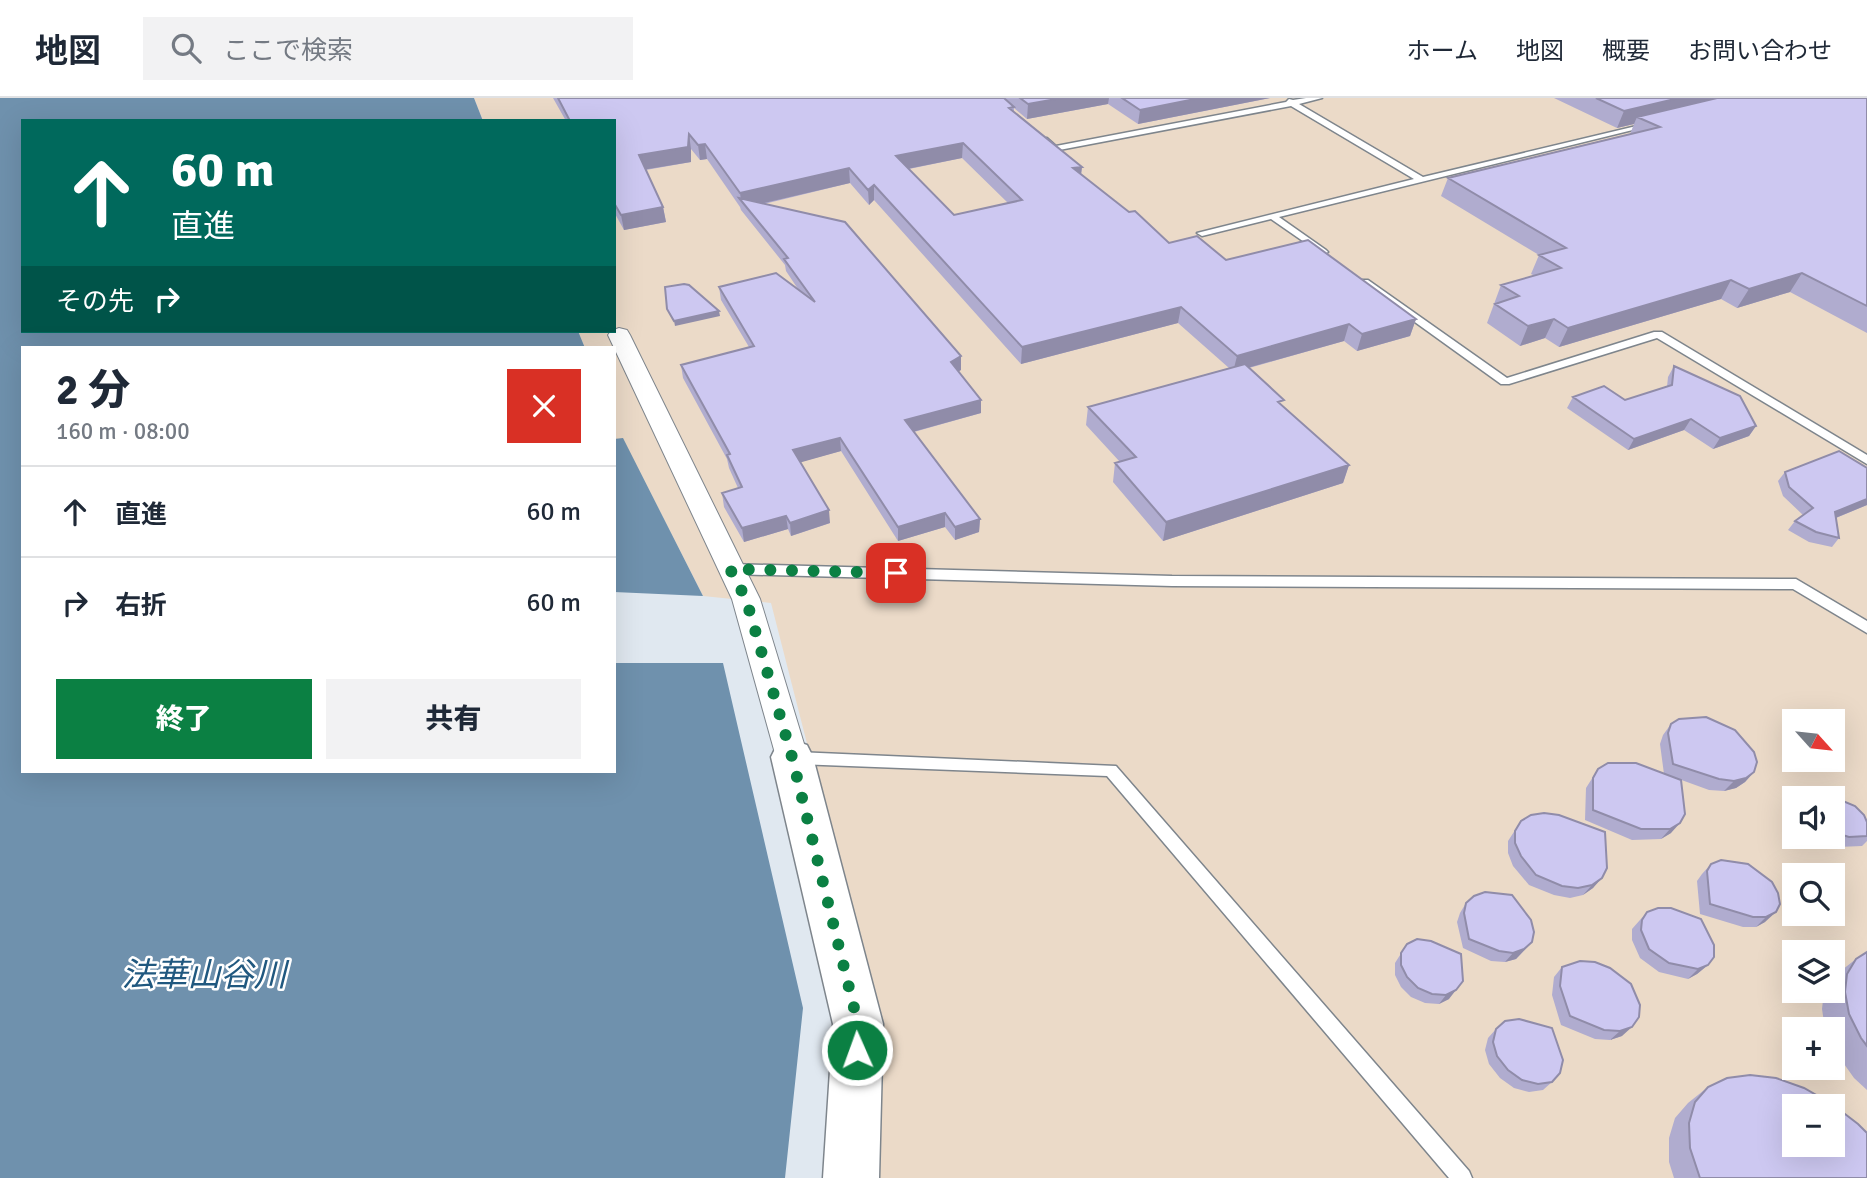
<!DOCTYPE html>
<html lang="ja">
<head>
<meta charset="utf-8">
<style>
	:root { --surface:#fff; --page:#f2f2f3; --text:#1f2937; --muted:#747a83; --line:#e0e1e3; --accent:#0b8043 }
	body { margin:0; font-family:Signika,"Noto Sans JP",sans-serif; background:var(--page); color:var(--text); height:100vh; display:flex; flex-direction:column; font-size:26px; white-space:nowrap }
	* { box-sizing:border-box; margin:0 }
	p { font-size:23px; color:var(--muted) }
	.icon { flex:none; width:38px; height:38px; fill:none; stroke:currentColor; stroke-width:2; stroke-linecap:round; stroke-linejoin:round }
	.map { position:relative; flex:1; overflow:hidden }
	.sheet { position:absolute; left:21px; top:248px; width:595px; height:427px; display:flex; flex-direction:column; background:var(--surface); border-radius:0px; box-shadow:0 7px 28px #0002 }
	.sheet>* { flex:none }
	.top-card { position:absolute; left:21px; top:21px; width:595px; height:214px; border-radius:0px; box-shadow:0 7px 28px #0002; background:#00695c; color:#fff; overflow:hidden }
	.needle { width:46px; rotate:117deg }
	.fabs { position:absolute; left:1782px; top:611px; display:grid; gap:14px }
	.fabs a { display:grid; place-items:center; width:63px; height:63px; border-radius:0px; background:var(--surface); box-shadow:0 7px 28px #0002; font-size:35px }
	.pin { position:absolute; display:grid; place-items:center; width:60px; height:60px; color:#fff; margin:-30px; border-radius:14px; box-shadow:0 4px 10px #0006 }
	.me { position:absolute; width:77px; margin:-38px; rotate:358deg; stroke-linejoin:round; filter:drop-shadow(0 0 5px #0008) }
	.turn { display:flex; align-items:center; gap:24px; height:147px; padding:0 35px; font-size:32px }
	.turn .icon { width:91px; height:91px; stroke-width:2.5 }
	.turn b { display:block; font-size:49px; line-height:60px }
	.then { display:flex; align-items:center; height:66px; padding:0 35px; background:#0003; gap:14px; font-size:26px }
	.round { display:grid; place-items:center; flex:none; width:74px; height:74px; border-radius:0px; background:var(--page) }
	.head { display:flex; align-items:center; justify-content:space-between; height:119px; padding:0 35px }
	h1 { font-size:42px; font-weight:800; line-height:52px }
	.cta { display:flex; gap:14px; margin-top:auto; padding:14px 35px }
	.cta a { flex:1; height:80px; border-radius:0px; background:var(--accent); color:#fff; font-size:28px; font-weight:800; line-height:80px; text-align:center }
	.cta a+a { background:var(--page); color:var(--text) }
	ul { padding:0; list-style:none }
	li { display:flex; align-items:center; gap:21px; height:91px; padding:0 35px; border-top:2px solid var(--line) }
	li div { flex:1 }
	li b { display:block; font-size:26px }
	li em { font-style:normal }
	header { display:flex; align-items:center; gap:42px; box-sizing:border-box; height:98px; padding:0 35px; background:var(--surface); border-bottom:2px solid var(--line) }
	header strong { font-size:33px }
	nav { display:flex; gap:38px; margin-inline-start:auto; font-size:24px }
	.search { width:490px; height:63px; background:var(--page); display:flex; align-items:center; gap:18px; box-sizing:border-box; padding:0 24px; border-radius:0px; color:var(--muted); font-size:26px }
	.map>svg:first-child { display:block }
	.industrial { fill:#ebdac8; fill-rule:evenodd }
	.water { fill:#6f91ad }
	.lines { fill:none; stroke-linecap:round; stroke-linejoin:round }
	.service-casing { stroke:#7e858c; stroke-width:3 }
	.minor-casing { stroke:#7e858c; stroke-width:2 }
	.secondary-casing { stroke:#7e858c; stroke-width:3 }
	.service { fill:#fff; fill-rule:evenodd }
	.minor { fill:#fff; fill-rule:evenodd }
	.secondary { fill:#fff; fill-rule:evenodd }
	.wall { fill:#b0accf; fill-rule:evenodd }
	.shaded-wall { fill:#908ca9 }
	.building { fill:#cdc8f1; stroke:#908ca9; stroke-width:2; fill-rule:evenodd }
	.route { stroke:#0b8043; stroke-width:12; stroke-dasharray:0 21.6 }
	.labels { text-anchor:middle; stroke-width:5; stroke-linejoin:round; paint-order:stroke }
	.near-water-label { font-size:33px; font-style:italic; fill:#20587f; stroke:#fff }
</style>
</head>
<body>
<header>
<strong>地図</strong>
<div class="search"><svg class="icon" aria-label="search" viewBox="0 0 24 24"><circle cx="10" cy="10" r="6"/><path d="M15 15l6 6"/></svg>ここで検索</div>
<nav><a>ホーム</a><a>地図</a><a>概要</a><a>お問い合わせ</a></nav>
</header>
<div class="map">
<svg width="1867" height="1080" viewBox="0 0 1867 1080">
	<rect width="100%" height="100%" fill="#e0e8f0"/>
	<path class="industrial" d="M474,0h1393v1080h-994l9,-142 -111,-433 -68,-7 -80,-157h-9v-91h-29l-7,-17h36v-210h-131zM1794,623h38v39h-38zM1794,700h38v38h-38zM1794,777h38v39h-38zM1794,854h38v38h-38zM1794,931h38v39h-38zM1794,1008h38v38h-38z"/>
	<path class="water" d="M0,0h474l9,23h-460v210h555l7,17h-562v424h591v-109h109l80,345 -18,170h-785z
		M623,340l80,158 -89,-4v-153z"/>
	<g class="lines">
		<g class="service-casing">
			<path id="service" d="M1306,0h16l-23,6 124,73 226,-54 4,2 -374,92 47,33 2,2 -5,3 -52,-36 -69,17 -5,-3 217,-54 -123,-73 -237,45 -14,-11 7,-2 9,8 230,-44 3,-3 4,1z
				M1362,182h6l139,98 147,-46h8l205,123v9l-210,-126 -148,46h-8l-139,-100z
				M730,466l442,12 624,3 71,42v12l-74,-44 -621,-3 -442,-12 -7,-5z
				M797,654l319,14 353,405 3,7h-23l-342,-402 -310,-12 -5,-2 -3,-4 3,-4z"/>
		</g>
		<g class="minor-casing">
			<path id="minor" d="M619,230l8,2 3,5 130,264 48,158 -4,9 -12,4 -12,-4 -4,-9 -44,-158 -124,-264 3,-4z"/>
		</g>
		<g class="secondary-casing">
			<path id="secondary" d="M792,642l15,5 6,12 70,267 -4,154h-56l10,-154 -62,-267 6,-12z"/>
		</g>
		<use href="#service" class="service"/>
		<use href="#minor" class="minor"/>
		<use href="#secondary" class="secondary"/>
	</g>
	<path class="wall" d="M553,0h717l-132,26 -30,-20 -81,15 -13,-11v4l68,55 -1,7 88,69 247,76 -6,17 -53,15 -13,-10 -95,27 33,37 67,60 -6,18 -180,58 -50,-59 2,-19 5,-1 -34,-37 2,-18 141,-39 -51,-45 -157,41 -147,-164 -5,5 -19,-22 -86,21 197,166 -3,1 23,42 -67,19 66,87 -1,13 -24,8 -10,-13 -47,14 -57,-90 -41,11 30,61 -39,13 -3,-7 -44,13 -20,-35 -2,-14 16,-5 -9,-20 -2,-9 -44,-81 -2,-13 68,-18 -28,-47 -2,-13 79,2 -12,-18 -1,-6 -44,-55 -1,-3 -33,-48 -7,1 -9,-11v13l-45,8 17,37 3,15 -42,8 -10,-18v-91h-48zM962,60l46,45 -54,12 -45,-46z
		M1554,0h313v235l-77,-41 -53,16 -16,-9 -162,48 -14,-9 -25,8 -33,-23 14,-38 34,-9 -4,-2 8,-19 -98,-59 7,-18 182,-44 4,-10 -17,4z
		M1674,268l82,60 -7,10 -36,13 -29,-19 -56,20 -61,-42 6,-11 52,3 42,-13 1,-10z
		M1785,374l82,33 -31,13 3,20 -7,9 -23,-5 -21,-12 7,-9 8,-6 -20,-19 -5,-15z
		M1671,626l83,48 -9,10 -9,6 -12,3 -15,-1 -33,-12 -5,55 -10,6 -29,1 -47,-20 1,-32 12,-19 66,5 -4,-30 3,-9z
		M1831,698l24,10 9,9 3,7v19l-5,5 -24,1 -13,-4 -8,-7h15v-38h-25z
		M1521,723l86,47 -14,20 -10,7 -13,3 -16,-3 -25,-10 -16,-19 -5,-13v-12z
		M1711,766l61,18 -7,40 -9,5h-13l-43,-13 -3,-33 5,-7z
		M1466,805l66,39 -16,17 -11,3 -14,-1 -28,-13 -6,-26 3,-9z
		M1647,814l61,53 -11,9 -9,5 -29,-7 -19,-14 -8,-18v-11z
		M1407,846l42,55 -10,5 -14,-1 -14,-6 -10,-10 -6,-12v-12z
		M1867,854v138l-13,-12 -17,-24 -5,-9v-16h-7l-3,-20 2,-18 8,-1v-12l1,-1 23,-18z
		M1562,869l48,1 12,68 -12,4 -15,-1 -34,-14 -9,-30 2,-18z
		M1496,931l56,53 -9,8 -14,2 -15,-4 -14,-10 -11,-14 -4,-14 3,-12z
		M1708,989l159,91h-193l-5,-16v-24l6,-20 13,-15z"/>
	<path class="shaded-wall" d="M1062,0h47l-1,6 -81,15 1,-15z
		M1200,0h70l-132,26 2,-14z
		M1679,0h63l-105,19 -3,7 -17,4 7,-17z
		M689,36l2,15v13l-49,8 -3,-15z
		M963,45l-1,15 -65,13 -1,-15z
		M705,46l2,15 -7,1 -2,-15z
		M1082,69l-2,15 -7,-14z
		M849,70l1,15 -103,24 -6,-7 -1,-7z
		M874,87v15l-5,5 -1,-15z
		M663,109l3,15 -42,8 -3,-15z
		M1802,175l-12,19 -53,16 12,-19z
		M1731,182l-10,19 -162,48 9,-19z
		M1181,209l-3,16 -157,41 1,-17z
		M719,213l1,5 -45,10 -1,-5z
		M1416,221l-6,17 -53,15 5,-17z
		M1554,221l-9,19 -25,8 8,-20z
		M1349,226l-5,17 -111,31 4,-16z
		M961,258v14l-10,6v-14z
		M981,302v13l-76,21v-14z
		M1691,321l-7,11 -56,20 6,-11z
		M1756,328l-7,10 -36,13 7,-11z
		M840,340l1,13 -46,13 -2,-14z
		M1349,367l-6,18 -180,58 3,-19z
		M1867,401v6l-39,16 7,-9z
		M829,412l1,13 -39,13 -1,-13z
		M945,415v14l-47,14v-14z
		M786,418l2,13 -44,13 -2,-14z
		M980,421l-1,13 -24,8v-13z
		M1754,674l-9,10 -9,6 -12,3 10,-10z
		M1680,725l-9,10 -10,6 9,-10z
		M1602,780l-9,10 -10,7 9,-10z
		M1776,814l-11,10 -9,5 10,-10z
		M1532,844l-16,17 -11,3 8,-9z
		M1708,867l-11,9 -9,5 10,-10z
		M1456,892l-7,9 -10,5 7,-9z
		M1632,929l-10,9 -12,4 10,-9z"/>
	<path class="building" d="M558,0h446l10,9 -5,1 73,59 -9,1 56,44 6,-1 34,32 28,-7 29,24 82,-20 108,79 -54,15 -13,-10 -112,32 -56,-49 -159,40 -148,-162 -6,5 -19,-22 -109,25 -35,-49 -7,1 -9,-11 -1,13 -49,8 24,52 -42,8 -7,-12v-82h-44zM963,45l59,57 -68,15 -58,-59z
		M1020,0h42l-34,6z
		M1122,0h78l-60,12z
		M1596,0h83l-55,13z
		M1717,0h150v208l-65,-33 -53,16 -18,-9 -163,48 -14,-9 -26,7 -33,-22 24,-8 -18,-11 60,-17 -22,-13 27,-7 -118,-70 212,-51 -23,-10z
		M739,100l106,24 116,134 -10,6 30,38 -76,20 75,99 -25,8 -10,-14 -47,14 -58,-89 -47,12 36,60 -39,13 -4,-7 -44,12 -20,-35 20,-6 -15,-32 3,-1 -49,-89 73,-19 -35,-59 57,-14 39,29 -31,-43 4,-1z
		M684,186l5,1 30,26 -45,10 -7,-12 -2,-22z
		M1245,266l39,36 -6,2 71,63 -183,57 -51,-59 21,-6 -48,-50z
		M1674,268l66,30 16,30 -36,12 -29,-19 -57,20 -61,-42 31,-11 21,14 47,-15z
		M1839,353l28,17v31l-32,13 4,26 -23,-6 -21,-11 18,-13 -24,-21 -4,-15z
		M1706,619l29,13 19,22 3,10 -3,10 -8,6 -12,3 -15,-2 -46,-15 -5,-31 3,-9 8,-5z
		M1608,665h28l45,17 4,34 -5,9 -10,6h-29l-48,-19v-32l5,-9z
		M1831,698l24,10 9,9 3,7v14l-18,1 -13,-4 -4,-3v-32l-25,-1z
		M1544,715l15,2 46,17 2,36 -5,10 -10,7 -14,3 -16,-2 -26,-11 -15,-19 -6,-13v-12l6,-10 10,-6z
		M1721,762l27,4 24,18 6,11 2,11 -4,8 -10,5h-13l-43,-13 -3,-33 4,-7z
		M1485,794l27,3 19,25 3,12 -2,10 -8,7 -11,4 -14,-2 -30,-12 -5,-26 2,-10 8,-7z
		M1658,810h13l30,11 13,26v12l-6,8 -10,4 -29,-6 -20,-14 -8,-19 1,-10 5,-8z
		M1417,841l14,2 30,13 2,27 -7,9 -10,5 -14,-1 -14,-6 -11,-11 -6,-12v-12l6,-9z
		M1867,854v94l-6,-8 -12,-24 -4,-22 2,-18 9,-15z
		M1580,863l15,1 15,6 21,16 9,21 -1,12 -7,10 -12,4 -16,-1 -34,-14 -10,-30 2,-19z
		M1519,921l33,9 11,32 -3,13 -8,9 -14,2 -16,-4 -14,-10 -11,-14 -4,-14 3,-13 9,-8z
		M1750,977l26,3 28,10 28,16 26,20 9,9v45h-167l-10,-30 -1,-25 6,-21 13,-15 19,-9zM1794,1008h38v38h-38z"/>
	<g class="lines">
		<path class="route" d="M857,952l1,-26 -66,-267 -46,-158 -16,-30 166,4"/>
	</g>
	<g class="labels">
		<g class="near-water-label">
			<text x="204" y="888">法華山谷川</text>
		</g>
	</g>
</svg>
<div class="fabs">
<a><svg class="needle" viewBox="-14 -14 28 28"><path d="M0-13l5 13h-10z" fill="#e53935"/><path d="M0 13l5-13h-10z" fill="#747a83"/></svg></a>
<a><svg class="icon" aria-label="sound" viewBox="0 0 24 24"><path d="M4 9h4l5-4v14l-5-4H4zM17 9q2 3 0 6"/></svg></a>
<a><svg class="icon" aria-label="search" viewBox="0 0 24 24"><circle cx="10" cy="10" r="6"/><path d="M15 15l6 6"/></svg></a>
<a><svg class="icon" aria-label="layers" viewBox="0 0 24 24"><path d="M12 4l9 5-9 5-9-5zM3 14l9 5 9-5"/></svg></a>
<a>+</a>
<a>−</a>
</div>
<div class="pin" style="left:896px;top:475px;background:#d93025"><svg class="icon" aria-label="arrive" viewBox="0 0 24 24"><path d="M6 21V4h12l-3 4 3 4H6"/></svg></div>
<svg class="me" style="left:857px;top:952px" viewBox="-20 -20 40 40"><circle r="17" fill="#0b8043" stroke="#fff" stroke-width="3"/><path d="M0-11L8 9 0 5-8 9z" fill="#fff"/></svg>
<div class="top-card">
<div class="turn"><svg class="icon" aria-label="ahead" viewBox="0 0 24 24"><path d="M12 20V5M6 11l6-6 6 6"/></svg><div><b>60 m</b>直進</div></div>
<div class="then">その先<svg class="icon" aria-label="right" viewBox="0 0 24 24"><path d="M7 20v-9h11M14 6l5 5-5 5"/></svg></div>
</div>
<section class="sheet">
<div class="head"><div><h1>2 分</h1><p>160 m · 08:00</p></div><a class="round" style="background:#d93025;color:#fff"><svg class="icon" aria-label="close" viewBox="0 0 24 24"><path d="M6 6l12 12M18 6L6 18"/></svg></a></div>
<ul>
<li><svg class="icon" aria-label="ahead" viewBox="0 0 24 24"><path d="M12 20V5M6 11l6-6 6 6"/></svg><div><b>直進</b></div><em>60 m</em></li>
<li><svg class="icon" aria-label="right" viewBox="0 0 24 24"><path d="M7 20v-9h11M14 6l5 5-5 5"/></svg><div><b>右折</b></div><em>60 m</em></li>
</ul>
<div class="cta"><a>終了</a><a>共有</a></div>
</section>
</div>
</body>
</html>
